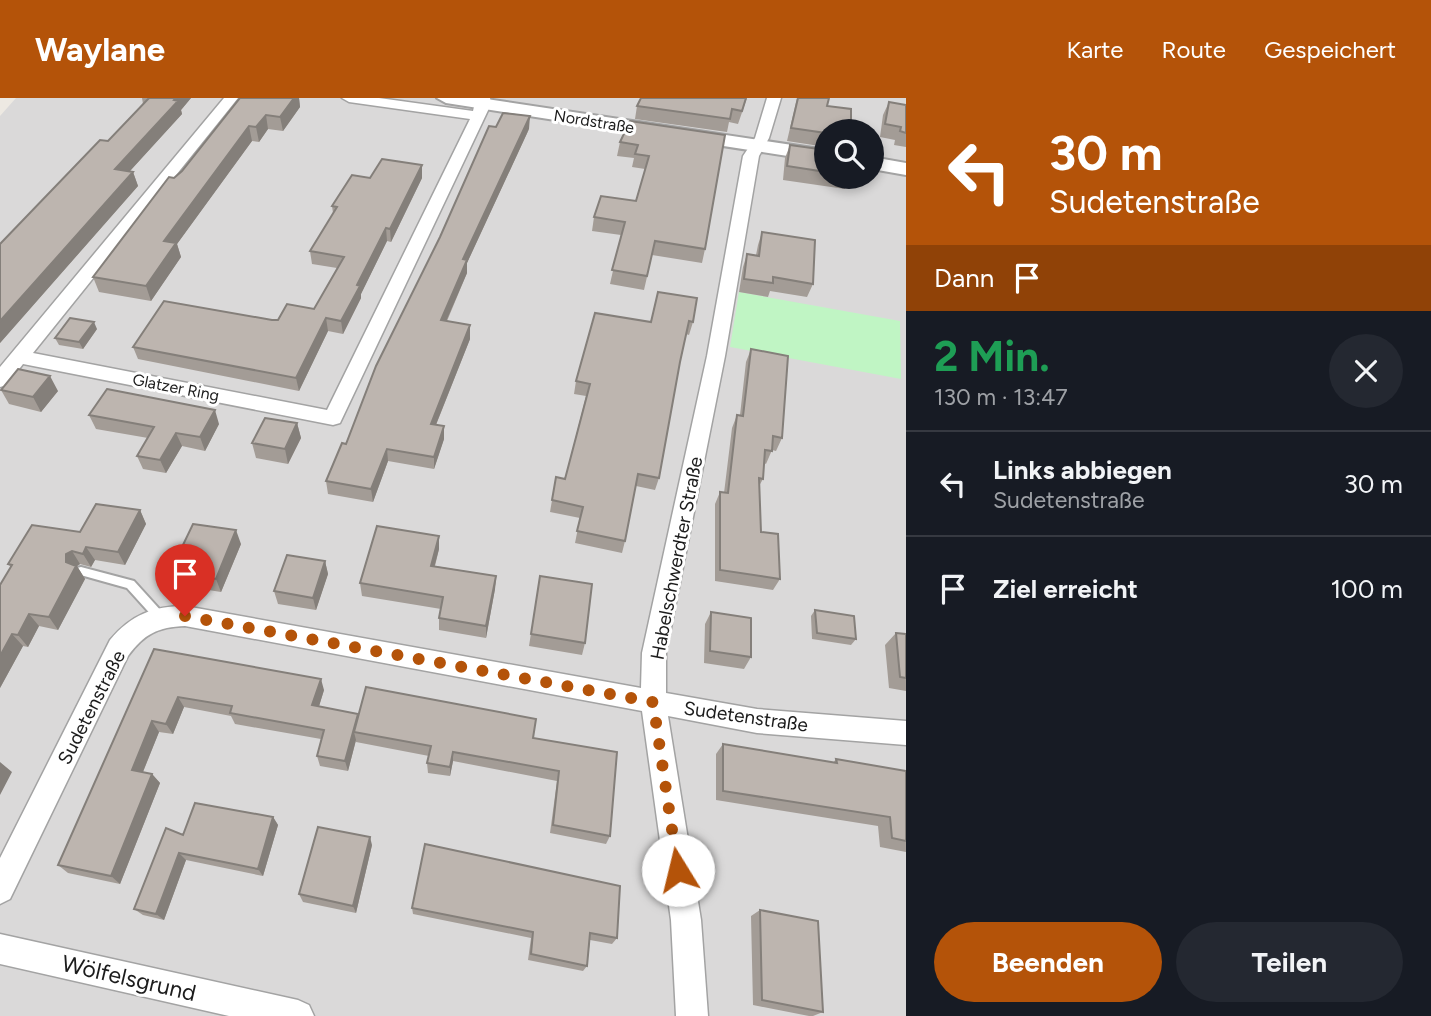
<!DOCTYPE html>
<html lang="de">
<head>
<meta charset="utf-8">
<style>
	:root { --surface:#171b24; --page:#242831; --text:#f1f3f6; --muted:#9ea1a6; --line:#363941; --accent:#b45309 }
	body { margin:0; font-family:Figtree,sans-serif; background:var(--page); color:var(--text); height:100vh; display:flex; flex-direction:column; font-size:26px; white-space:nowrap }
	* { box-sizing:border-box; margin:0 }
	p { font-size:23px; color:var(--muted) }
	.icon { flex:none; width:38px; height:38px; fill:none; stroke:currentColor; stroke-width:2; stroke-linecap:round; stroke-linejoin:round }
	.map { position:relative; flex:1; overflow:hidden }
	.panel { display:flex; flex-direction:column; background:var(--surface); width:525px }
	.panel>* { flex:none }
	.banner { background:#b45309; color:#fff; overflow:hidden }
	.fabs { position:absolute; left:814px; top:21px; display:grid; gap:14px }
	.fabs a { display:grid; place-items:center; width:70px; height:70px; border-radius:50%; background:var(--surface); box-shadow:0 4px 10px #0003; font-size:35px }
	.pin { position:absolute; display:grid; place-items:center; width:60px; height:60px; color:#fff; margin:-72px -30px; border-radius:50% 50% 50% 0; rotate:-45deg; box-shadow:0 0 7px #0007 }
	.pin .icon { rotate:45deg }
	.me { position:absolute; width:77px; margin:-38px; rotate:351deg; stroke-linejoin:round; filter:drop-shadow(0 0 5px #0008) }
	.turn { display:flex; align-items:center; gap:24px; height:147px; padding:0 28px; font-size:32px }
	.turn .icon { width:91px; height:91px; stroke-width:2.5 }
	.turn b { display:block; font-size:49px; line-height:60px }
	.then { display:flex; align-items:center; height:66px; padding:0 28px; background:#0003; gap:14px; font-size:26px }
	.round { display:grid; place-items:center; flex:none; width:74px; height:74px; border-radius:37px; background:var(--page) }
	.overview { display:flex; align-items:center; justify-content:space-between; height:119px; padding:0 28px }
	h1 { font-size:42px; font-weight:700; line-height:52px; color:#1e9e55 }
	.button { display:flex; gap:14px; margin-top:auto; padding:14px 28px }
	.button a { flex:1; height:80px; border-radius:42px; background:var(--accent); color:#fff; font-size:28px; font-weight:700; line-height:80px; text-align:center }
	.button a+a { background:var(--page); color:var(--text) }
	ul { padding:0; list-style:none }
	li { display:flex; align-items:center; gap:21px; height:105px; padding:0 28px; border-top:2px solid var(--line) }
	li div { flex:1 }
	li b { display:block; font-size:26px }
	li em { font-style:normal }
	header { display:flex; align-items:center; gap:42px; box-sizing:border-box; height:98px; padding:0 35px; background:var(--accent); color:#fff }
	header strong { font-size:33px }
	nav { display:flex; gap:38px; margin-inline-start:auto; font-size:24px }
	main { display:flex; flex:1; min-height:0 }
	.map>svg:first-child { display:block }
	.residential { fill:#dad9d9; fill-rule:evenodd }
	.park { fill:#c0f5c4 }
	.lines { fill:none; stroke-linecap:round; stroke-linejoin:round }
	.service-casing { stroke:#a3a3a3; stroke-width:4 }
	.minor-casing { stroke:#a3a3a3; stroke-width:3 }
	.tertiary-casing { stroke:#a3a3a3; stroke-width:4 }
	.service { fill:#fff; fill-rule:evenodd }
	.minor { fill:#fff; fill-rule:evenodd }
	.tertiary { fill:#fff; fill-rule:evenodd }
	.wall { fill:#a39c96 }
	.shaded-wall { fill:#847f7a }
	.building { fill:#bdb5af; stroke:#847f7a; stroke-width:2 }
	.route { stroke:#b45309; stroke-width:12; stroke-dasharray:0 21.6 }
	.labels { text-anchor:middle; stroke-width:6; stroke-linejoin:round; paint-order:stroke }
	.far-street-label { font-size:16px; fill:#1c1c1c; stroke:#fff }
	.street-label { font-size:19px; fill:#1c1c1c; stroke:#fff }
	.near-street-label { font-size:23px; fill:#1c1c1c; stroke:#fff }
</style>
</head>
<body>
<header>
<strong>Waylane</strong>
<nav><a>Karte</a><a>Route</a><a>Gespeichert</a></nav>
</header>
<main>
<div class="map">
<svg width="906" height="918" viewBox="0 0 906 918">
	<rect width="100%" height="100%" fill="#ede9e2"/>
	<path class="residential" d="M16,0h890v918h-906v-900zM826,33h46v46h-46z"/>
	<path class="park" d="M739,194l161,29 1,58 -171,-32z"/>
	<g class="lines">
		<g class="service-casing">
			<path id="service" d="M81,469l53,14 29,32 2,3 -2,3 -4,2 -4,-2 -28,-31 -50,-14 -1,-3 1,-3z"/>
		</g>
		<g class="minor-casing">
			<path id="minor" d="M224,0h14l-205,255 294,57 143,-291 -121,-17 -7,-4h37l94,13 3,-13h14l1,6 -151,319 -7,2 -310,-61 -16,21 -7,2v-20z
				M767,0h14l-12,40 -10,18 -34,200 -59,297v40l91,16 149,12v24l-149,-12 -89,-17 33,204 7,96h-32l-5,-96 -29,-209 -457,-85c-27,1 -41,8 -57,30l-118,243 -10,5v-46l110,-218c21,-25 43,-34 75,-34l456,82 1,-35 65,-297 36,-200 12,-18z
				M0,836l298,66 11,5 5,11h-85l-229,-52z"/>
		</g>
		<g class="tertiary-casing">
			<path id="tertiary" d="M437,0h43l346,52v12l-380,-59z
				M872,59l34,6v12l-34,-6z"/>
		</g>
		<use href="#service" class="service"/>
		<use href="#minor" class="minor"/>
		<use href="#tertiary" class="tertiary"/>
	</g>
	<path class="wall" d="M142,0h49l-10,12 1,4 -53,58h4l5,14 -138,157v-99l108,-103 35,-37z
		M240,0h59l1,9 -17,24 -15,-2 -9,13 -7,-1 -75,103 4,13 -30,44 -52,-9 -6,-15 81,-99 8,-7z
		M641,0h106l-9,26 -9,-2 -2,10 -92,-13 2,-13z
		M797,0h32l-2,8 -1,41 -39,-6z
		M889,4l17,3v42l-12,-2 1,-5 -15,-3 3,-22z
		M630,23l75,128 -3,14 -50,-8 -8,35 -34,-6 11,-49 -29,-4 2,-14 42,-16 9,-32 -13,-2 2,-9 -17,-2 3,-14z
		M529,31l-62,134v10l-20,48 23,18 -34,86 8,1v13l-10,30 -46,-8 -15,41 -45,-8 -2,-13 20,-37z
		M790,47l36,5v27h24l-5,12 -62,-9 2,-22z
		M422,67v13l-31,64 -4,-1 -26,53v4l-18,36 -15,-3 -29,60 -161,-32 -5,-12 139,-27h6l36,-11 23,-41 -25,-4 -2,-13 23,-38 -1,-7 38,-28z
		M762,134l51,52 -6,13 -37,-6 -2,6 -29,-5 4,-25 4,-13 9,1 2,-10z
		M658,194l35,30 -4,13 -3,-1 -6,28 -21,116 -4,12 -19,-4 -11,55 -3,12 -47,-10 5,-25 -30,-6 6,-35 9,2 21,-83 -12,-2 2,-13 75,-59z
		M97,231l-14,20 -24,-4 -4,-7z
		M751,251l31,89 -6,13 -4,-1 -6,14 -2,-1 -1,16 -4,7 2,46 19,47 -7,11 -58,-9v-77l5,-12 4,1 8,-65 5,-13h3l6,-53z
		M1,292l57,1 -17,21 -32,-8z
		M89,317l130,9 -14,27 -23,-5 -16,27 -23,-4 -6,-13 11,-18 -52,-9z
		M297,325l4,15 -13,26 -32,-6 -4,-15z
		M140,412l6,14 -21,41 -30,-5 -4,7 -11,-3 -3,2 8,13 -27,51 -19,-4 -11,21 -5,-1 -23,42 11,-121 -3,-3 72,-32z
		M439,438v13l-4,17 61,10 -1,13 -9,49 -47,-8v-12l2,-9 -79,-13 -2,-13z
		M241,446l-20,48 -44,-7 -7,-13z
		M325,463l3,13 -12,36 -38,-6 -4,-13z
		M540,478l45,67 -3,12 -53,-9z
		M815,512l41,29 -5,6 -39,-6 -1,-23z
		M711,514l40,45 -7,12 -40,-6 1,-39z
		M896,535l10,1v57l-17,-3 -4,-43z
		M154,551l170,41 -5,16 39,8 175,24 77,98 -4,8 -56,-11 7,-52 -104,-20 -3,15 -22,-3 -1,-10 2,-7 -73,-14v-2l-8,31 -28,-5 -3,-10 4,-17 -86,-15 -4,-8 -47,-9 -11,27 -14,-2 -16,40 9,2 8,9 -40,101 -52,-11 -10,-8z
		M723,646l110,19 3,-4 70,12v81l-26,-5 -2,-21 -162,-26v-46z
		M273,719l5,8 -15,51 -77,-16 -22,60 -21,-5 -9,-6 49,-74z
		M425,746l192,94 -5,6 -22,-4 -3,26 -4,5 -55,-11 3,-22 -118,-24 -1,-6z
		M372,747l-16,68 -53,-11 -4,-8z
		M760,812l63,102 -10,4h-4l-56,-11 -2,-89z"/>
	<path class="shaded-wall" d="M176,0h15l-10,12 1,4 -63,69 -4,-14z
		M294,0h5l1,9 -17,24 -3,-14z
		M266,17l2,14 -9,13 -3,-15z
		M530,18l-1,13 -62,134v10l-26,60v-13l22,-61z
		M249,28l3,15 -75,103 4,13 -30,44 -5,-15 18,-45z
		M422,67v13l-31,64 -1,-13z
		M133,74l5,14 -138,157v-22z
		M386,130l1,13 -26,53v4l-18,36 -2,-13 16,-36z
		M326,220l2,13 -29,60 -3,-13z
		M94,224l3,7 -14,20 -4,-7z
		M470,227v14l-39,98v-13z
		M50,278l8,15 -17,21 -8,-15z
		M215,312l4,14 -14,27 -5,-14z
		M297,325l4,15 -13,26 -3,-15z
		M444,328v13l-10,30v-12z
		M176,335l6,13 -16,27 -6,-13z
		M387,351l1,12 -15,41 -2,-13z
		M140,412l6,14 -21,41 -7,-13z
		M236,432l5,14 -20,48 -5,-13z
		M439,438v13l-8,30v-13z
		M86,449l9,13 -4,7 -8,-13z
		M72,453l8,13 -3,2 8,13 -27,51 -9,-13 17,-63z
		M325,463l3,13 -12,36 -3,-12z
		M496,478l-1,13 -9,49v-12z
		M29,516l10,12 -11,21 -10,-12z
		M12,536l11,12 -23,42v-32z
		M321,581l3,11 -8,26 -4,-11z
		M178,599l6,10 -11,27 -7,-10z
		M358,616l-4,18 2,8 -8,31 -3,-10z
		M152,623l7,11 -19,47 -8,-9z
		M453,654v9l-3,15v-9z
		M0,664l12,10 -12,23z
		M152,676l8,9 -40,101 -9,-8z
		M273,719l5,8 -15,51 -5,-7z
		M370,739l2,8 -16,68 -3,-7z
		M179,755l7,7 -22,60 -8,-6z"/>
	<path class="building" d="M149,0h27l-2,2 4,1 -63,68 18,3 -133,149v-77l100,-104 8,1z
		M240,0h54l-14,19 -14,-2 -10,12 -7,-1 -85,115 12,2 -30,43 -53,-9 76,-100 5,1 8,-7z
		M641,0h105l-4,13 -10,-2 -2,10 -93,-13z
		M798,0h31l-2,8 24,3v22h-25v2l-35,-5z
		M889,4l17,3v28l-6,-2 1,-4 -16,-3z
		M503,15l27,3 -67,143 4,1 -26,60 29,5 -39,99 13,2 -10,31 -47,-8 -16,40 -45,-8 16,-38 4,1 30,-78 64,-129 49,-111 7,1z
		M630,23l95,14 -20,114 -50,-8 -8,35 -35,-6 13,-48 -31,-5 7,-21 35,5 13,-45 -14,-2 3,-9 -18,-3z
		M790,47l36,5v22l-39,-6z
		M382,61l40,6 -32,64 -4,-1 -29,57 3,1 -19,35 -15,-3 -30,60 -163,-31 31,-46 108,19h6l9,-16 27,5 30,-52 -34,-6 27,-44 -5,-1 20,-31 18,3z
		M762,134l53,8 -2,44 -40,-7v6l-29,-4 3,-25 12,2z
		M658,194l39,6 -4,24 -4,-1 -9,41 -21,116 -21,-4 -13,67 -48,-10 6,-24 -31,-7 4,-23 9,2 25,-95 -14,-3 19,-68 56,9z
		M70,220l24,4 -15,20 -24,-4z
		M751,251l37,7 -6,82 -9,-2 -1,15 -7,-1 -2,29 -4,-1 2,54 17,2 2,45 -60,-9v-78l8,1 9,-78 6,1z
		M18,271l32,7 -17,21 -32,-7z
		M107,291l108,21 -15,27 -24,-4 -16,27 -23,-4 17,-29 -65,-12z
		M265,320l32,5 -12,26 -33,-6z
		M96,406l44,6 -22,42 -32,-5 -3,7 -11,-3 -6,3v8l10,4 -27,51 -20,-3 -11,21 -6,-1 -12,22v-71l12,-20 -4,-1 24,-39 48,7z
		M193,426l43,6 -20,49 -46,-7z
		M377,428l62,10 -8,30 65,10 -10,50 -47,-8 4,-21 -83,-14z
		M287,457l38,6 -12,37 -39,-7z
		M540,478l52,8 -7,59 -54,-9z
		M815,512l39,6 2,23 -39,-6z
		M711,514l40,6v39l-41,-6z
		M896,535l10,1v44l-6,-1z
		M154,551l167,30 -9,26 46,9 -13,47 -28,-5 7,-26 -94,-17 2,-7 -54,-9 -12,27 -14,-3 -20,49 20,4 -41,102 -53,-11z
		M366,589l170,32 -3,19 84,14 -7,84 -57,-11 6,-54 -106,-19 -3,15 -23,-4 4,-17 -77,-14z
		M723,646l114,19 -1,-4 70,12v70l-14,-3 -2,-21 -167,-26z
		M195,705l78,14 -15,52 -79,-16 -23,61 -22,-5 32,-81 17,7z
		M318,729l52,10 -17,69 -54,-12z
		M425,746l195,42 -3,52 -27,-5 -3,33 -56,-12 2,-22 -121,-24z
		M760,812l58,11 5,91 -61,-12z"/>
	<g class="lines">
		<path class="route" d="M185,518l468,86 25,168"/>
	</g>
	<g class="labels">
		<g class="far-street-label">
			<text transform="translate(594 23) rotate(9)" y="6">Nordstraße</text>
			<text transform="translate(176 289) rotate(11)" y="6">Glatzer Ring</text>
		</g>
		<g class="street-label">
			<text transform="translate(676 460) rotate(-79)" y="7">Habelschwerdter Straße</text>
			<text transform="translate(91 609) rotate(-63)" y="7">Sudetenstraße</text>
			<text transform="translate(746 618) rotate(8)" y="7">Sudetenstraße</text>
		</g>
		<g class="near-street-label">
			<text transform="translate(129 880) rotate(13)" y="8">Wölfelsgrund</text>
		</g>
	</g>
</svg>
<div class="fabs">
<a><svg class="icon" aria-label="search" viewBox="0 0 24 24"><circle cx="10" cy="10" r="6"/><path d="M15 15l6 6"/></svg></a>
</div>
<div class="pin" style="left:185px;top:518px;background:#d93025"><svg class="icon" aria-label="arrive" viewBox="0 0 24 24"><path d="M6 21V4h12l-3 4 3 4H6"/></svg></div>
<svg class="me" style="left:678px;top:772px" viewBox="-20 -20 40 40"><circle r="19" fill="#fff"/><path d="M0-13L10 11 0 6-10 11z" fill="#b45309"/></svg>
</div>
<section class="panel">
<div class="banner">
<div class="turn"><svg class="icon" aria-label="left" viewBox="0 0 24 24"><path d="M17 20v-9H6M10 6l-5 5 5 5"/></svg><div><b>30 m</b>Sudetenstraße</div></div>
<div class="then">Dann<svg class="icon" aria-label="arrive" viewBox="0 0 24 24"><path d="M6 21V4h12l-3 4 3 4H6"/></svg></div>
</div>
<div class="overview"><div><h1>2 Min.</h1><p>130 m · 13:47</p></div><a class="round"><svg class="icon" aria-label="close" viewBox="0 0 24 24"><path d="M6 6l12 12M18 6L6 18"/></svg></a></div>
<ul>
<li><svg class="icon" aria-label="left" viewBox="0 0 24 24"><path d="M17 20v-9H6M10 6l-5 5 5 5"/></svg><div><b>Links abbiegen</b><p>Sudetenstraße</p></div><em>30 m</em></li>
<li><svg class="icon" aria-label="arrive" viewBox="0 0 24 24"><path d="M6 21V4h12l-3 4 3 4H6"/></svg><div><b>Ziel erreicht</b></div><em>100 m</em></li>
</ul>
<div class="button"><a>Beenden</a><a>Teilen</a></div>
</section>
</main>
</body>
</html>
